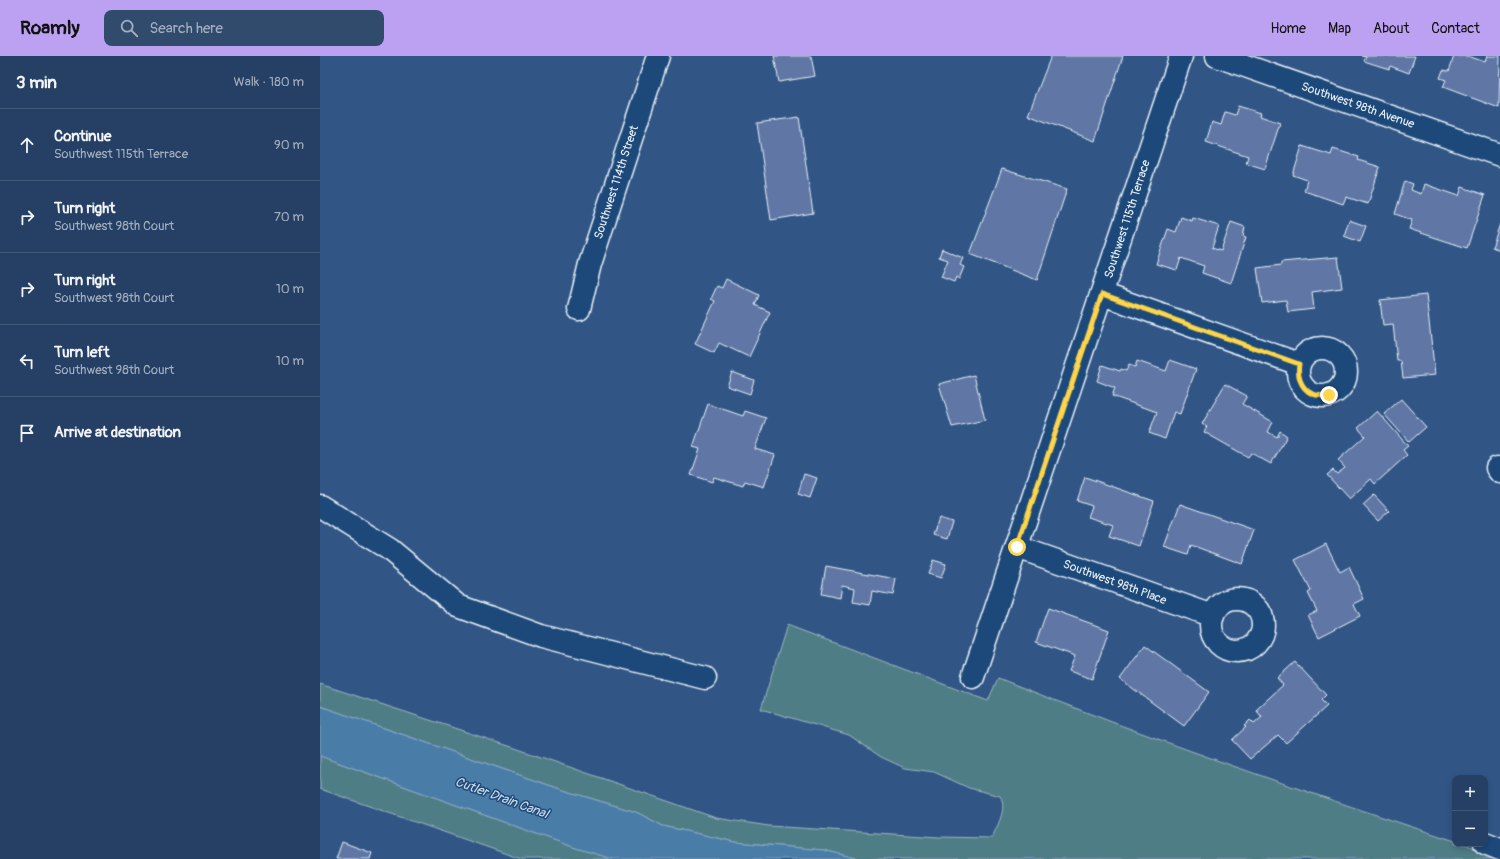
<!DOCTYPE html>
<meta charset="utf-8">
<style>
body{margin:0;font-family:Pangolin,sans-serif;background:#314b6d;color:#f1f3f6}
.controls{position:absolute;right:12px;bottom:12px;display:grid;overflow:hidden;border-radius:8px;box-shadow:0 2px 6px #0003}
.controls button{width:36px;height:36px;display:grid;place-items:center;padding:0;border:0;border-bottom:1px solid #425978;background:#254064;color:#f1f3f6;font:20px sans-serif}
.stop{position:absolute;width:12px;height:12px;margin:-9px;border:3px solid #ffd54a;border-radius:50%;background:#fff}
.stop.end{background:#ffd54a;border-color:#fff;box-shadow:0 1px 4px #0008}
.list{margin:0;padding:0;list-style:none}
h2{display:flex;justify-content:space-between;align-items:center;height:52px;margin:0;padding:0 16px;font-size:17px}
h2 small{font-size:13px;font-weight:400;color:#a3afbf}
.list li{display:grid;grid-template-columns:26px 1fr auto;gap:12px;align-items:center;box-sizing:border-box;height:72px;padding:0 16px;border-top:1px solid #425978}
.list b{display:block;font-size:15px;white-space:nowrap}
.list p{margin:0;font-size:13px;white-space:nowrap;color:#a3afbf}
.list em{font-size:13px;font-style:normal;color:#a3afbf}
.icon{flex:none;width:22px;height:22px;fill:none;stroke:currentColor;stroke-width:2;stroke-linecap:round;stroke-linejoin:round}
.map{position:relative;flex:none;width:1180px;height:803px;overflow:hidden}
header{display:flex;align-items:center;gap:24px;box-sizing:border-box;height:56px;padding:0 20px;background:#bca0f2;color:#111}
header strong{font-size:19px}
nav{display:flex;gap:22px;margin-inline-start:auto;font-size:14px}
.search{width:280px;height:36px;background:#314b6d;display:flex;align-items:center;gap:10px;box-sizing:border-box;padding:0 14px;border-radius:8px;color:#a3afbf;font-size:15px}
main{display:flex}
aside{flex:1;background:#254064}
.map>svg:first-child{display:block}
.green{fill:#507d86;stroke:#9cb7bf}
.water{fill:#4a7ca7;stroke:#89abc7}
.building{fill:#6177a6;stroke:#e8f1f8}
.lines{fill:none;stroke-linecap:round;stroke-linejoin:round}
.minor-casing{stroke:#e8f1f8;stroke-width:25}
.minor{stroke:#1f4a7a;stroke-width:22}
.route{stroke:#ffd54a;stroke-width:5}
.labels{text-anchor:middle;stroke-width:3;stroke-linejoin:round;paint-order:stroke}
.street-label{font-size:12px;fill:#e8f1f8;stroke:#1f4a7a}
.water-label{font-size:13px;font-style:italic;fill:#d0dfec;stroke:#1f4a7a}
</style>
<header>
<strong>Roamly</strong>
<div class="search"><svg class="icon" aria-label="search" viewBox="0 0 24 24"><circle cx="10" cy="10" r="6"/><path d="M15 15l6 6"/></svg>Search here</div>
<nav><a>Home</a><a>Map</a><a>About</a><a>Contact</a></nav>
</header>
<main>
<aside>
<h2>3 min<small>Walk · 180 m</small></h2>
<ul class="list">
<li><svg class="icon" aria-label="ahead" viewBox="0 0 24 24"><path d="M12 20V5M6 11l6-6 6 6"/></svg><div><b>Continue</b><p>Southwest 115th Terrace</p></div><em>90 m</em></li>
<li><svg class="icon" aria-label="right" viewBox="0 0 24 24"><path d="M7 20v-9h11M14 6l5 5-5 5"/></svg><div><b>Turn right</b><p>Southwest 98th Court</p></div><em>70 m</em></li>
<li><svg class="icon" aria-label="right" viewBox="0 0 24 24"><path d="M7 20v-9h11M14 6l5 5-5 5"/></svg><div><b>Turn right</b><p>Southwest 98th Court</p></div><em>10 m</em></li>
<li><svg class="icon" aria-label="left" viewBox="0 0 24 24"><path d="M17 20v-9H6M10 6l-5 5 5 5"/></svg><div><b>Turn left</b><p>Southwest 98th Court</p></div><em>10 m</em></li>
<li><svg class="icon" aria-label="arrive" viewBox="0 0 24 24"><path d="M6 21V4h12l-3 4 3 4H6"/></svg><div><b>Arrive at destination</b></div></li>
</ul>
</aside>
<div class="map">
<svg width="1180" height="803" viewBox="0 0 1180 803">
<rect width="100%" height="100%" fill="#315686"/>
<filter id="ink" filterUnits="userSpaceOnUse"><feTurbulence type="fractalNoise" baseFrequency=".025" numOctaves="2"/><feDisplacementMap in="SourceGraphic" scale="8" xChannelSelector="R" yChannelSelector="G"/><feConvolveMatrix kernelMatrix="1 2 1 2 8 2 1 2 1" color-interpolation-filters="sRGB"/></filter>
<g filter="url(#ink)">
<path class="green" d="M467 569 668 645 678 622C828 682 982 735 1135 785V788H1144L1180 801V803H540L503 794 415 786 343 770 316 756 243 734 0 650V628L195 692 396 762 449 770 619 781 672 782C677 770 688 752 680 740L649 732 614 716 585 712 561 701 529 679 441 653Z
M0 700 256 792 293 803H201L0 733Z"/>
<path class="water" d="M0 650 243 734 316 756 343 770 415 786 503 794 540 803H293L256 792 0 700Z"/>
<path class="building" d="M454 0H491L495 20 459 26Z
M731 0H803L775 85 708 59Z
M1042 0H1095L1089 17 1070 10 1069 13 1044 5 1046 1Z
M1134 0H1148L1165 6 1167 0H1180L1179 52 1123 31 1126 24 1120 22 1123 14 1129 15Z
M918 50 941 57 940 60 960 67 945 113 926 107 928 100 886 86 892 66 901 69 905 56 915 59Z
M479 61 493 157 451 164 437 67Z
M982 90 1011 99 1013 93 1039 101 1038 104 1060 111 1048 148 1026 141 1023 148 984 135 987 124 973 119Z
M682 113 747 133 717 224 650 198Z
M1085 125 1093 128 1091 134 1101 138 1104 128 1139 140 1142 131 1165 139 1147 192 1089 173 1092 164 1075 158Z
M861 161 872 165 873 162 899 170 892 192 901 195 911 166 925 171 923 180 926 181 911 227 882 217 884 210 861 202 857 214 836 208 848 173 856 176Z
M1029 164 1046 170 1040 186 1024 180Z
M1180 168V194L1172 191Z
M622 193 643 202 640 209 644 211 639 223 636 221 634 226 621 221 628 204 619 201Z
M1018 201 1022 232 992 236 994 253 968 256 966 244 942 247 937 212 961 209V206Z
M406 223 439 239 435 249 450 256 429 301 399 287 394 297 375 288 395 245 391 243 397 230 402 232Z
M1106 239 1115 319 1083 322 1081 305H1077L1073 268 1063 269 1060 244Z
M850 304 876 313 860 358 854 356 845 383 829 377 837 356 792 340 795 332 777 325 782 309 800 315 801 313 806 315 809 309 815 311 817 305 846 315Z
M412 316 434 324 430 338 407 330Z
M654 319 665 364 632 371 619 328Z
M905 328 927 340 922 348 953 366 948 376 957 381 960 375 967 380 951 408 931 397 928 401 884 376 887 371 882 368Z
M1081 343 1106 371 1089 386 1064 358Z
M388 348 423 360 425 355 446 362 435 393 455 399 444 431 425 425 423 430 394 421 392 426 371 419 380 393 373 391Z
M1057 355 1088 390 1083 394 1087 399 1055 428 1051 423 1029 443 1007 419 1013 414 1017 418 1025 412 1018 404 1045 380 1038 372Z
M484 418 497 422 490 442 478 438Z
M765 421 834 445 819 490 789 480 793 469 768 461 772 450 757 445Z
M1054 439 1069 455 1058 465 1043 449Z
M860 448 934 474 922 508 871 489 868 499 844 491Z
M619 462 632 466 627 483 613 479Z
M1006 488 1020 516 1029 511 1044 543 1034 548 1040 560 999 581 988 559 997 555 988 537 991 535 975 504Z
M613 504 626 508 621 522 608 518Z
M506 510 576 523 573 539 552 535 550 549 533 546 535 532 522 529 520 542 501 538Z
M728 552 789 574 772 623 749 615 755 600 716 586Z
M825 589 889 636 864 670 800 623Z
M975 606 1006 639 1001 644 1007 650 966 687 958 679 930 703 912 684 926 671 924 670 930 664 934 668 942 661 936 654 963 629 957 622Z
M22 786 52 797 50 803H16Z"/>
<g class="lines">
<g class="minor-casing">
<path id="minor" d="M897 0 1180 99
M782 238 979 308
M259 253 270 208 338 0
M978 316a24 24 0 1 1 48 0a24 24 0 1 1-48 0Z
M1177 412 1180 416
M0 450 69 493 138 550 221 580 385 622
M697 491 893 560
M891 569a26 26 0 1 1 52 0a26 26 0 1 1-52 0Z
M653 621 861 0
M1165 787 1180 793"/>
</g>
<use href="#minor" class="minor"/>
</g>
</g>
<g class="lines" filter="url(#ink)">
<path class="route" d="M697 491 782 238 979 308C976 328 988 343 1009 339"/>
</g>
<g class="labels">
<g class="street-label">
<text transform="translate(1038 49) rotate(19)" y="4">Southwest 98th Avenue</text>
<text transform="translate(296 126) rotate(-72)" y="4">Southwest 114th Street</text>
<text transform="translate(807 163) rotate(-72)" y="4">Southwest 115th Terrace</text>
<text transform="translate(795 526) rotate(20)" y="4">Southwest 98th Place</text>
</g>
<g class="water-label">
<text transform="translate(182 741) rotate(20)" y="5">Cutler Drain Canal</text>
</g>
</g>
</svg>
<div class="controls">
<button>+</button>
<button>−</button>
</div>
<div class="stop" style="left:697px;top:491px"></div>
<div class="stop end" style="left:1009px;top:339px"></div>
</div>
</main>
